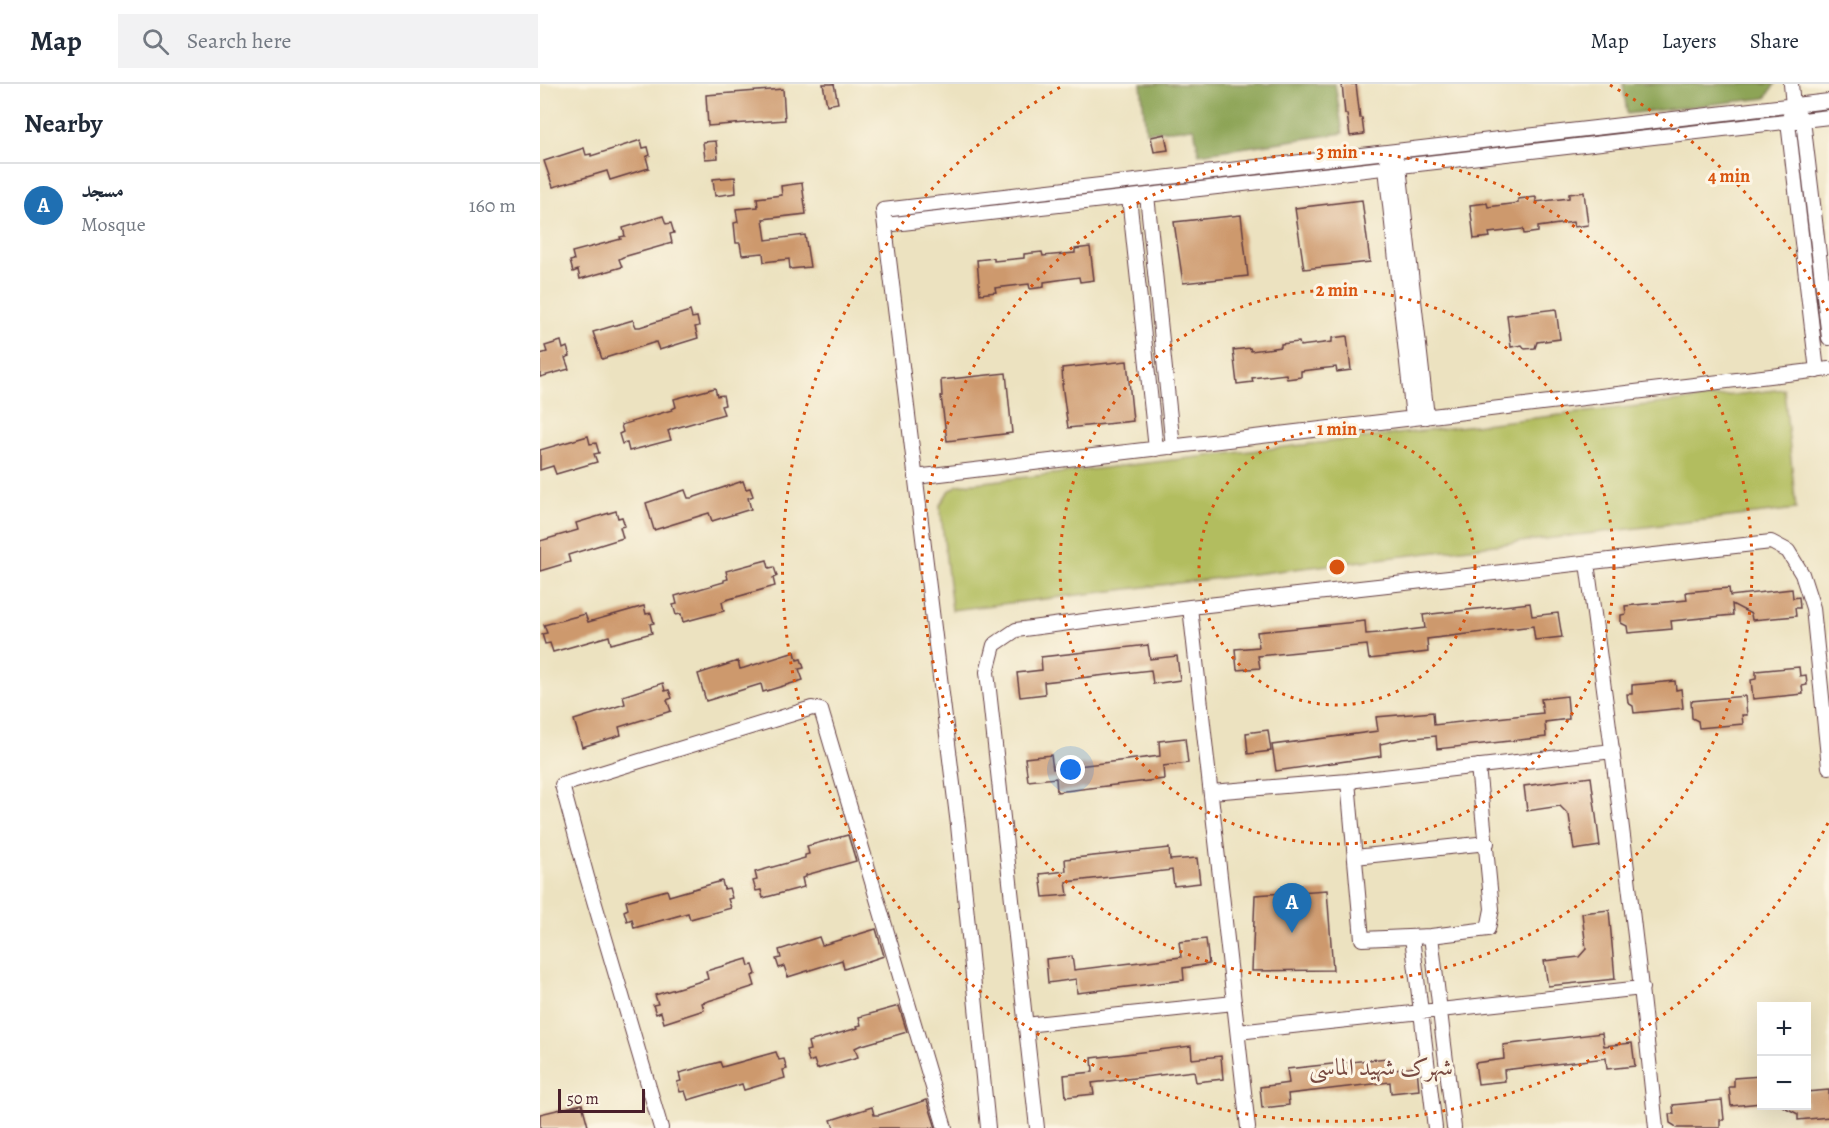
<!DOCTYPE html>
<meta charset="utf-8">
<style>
body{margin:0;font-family:Alegreya,Amiri,serif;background:#f2f2f3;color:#1f2937}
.controls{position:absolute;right:18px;bottom:18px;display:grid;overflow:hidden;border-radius:0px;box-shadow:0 6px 24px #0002}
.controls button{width:54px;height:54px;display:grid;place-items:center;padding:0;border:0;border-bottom:2px solid #e0e1e3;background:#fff;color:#1f2937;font:30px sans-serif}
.scale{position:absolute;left:18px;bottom:15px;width:87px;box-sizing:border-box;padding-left:6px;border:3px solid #4a1f2b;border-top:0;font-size:16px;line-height:21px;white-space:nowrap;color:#4a1f2b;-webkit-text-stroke:4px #fcf5e5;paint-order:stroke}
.you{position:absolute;left:531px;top:686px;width:21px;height:21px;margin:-15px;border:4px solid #fff;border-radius:50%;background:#1a73e8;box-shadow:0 0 0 9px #1a73e833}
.badge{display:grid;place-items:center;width:39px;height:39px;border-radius:50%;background:#1f6fb2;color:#fff;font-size:20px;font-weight:700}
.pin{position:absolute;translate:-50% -50px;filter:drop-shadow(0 2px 3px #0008)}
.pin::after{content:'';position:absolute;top:32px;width:21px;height:18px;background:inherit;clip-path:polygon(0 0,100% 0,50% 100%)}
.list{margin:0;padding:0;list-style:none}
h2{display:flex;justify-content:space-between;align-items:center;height:78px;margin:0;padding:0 24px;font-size:26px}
h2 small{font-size:20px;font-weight:400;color:#747a83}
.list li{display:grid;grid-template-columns:39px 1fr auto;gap:18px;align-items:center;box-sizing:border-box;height:84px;padding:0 24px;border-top:2px solid #e0e1e3}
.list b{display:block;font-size:22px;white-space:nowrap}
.list p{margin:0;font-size:20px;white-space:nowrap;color:#747a83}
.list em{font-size:20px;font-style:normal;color:#747a83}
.icon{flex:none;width:33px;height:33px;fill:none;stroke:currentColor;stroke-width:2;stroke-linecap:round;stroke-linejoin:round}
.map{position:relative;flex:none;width:1289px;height:1044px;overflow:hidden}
header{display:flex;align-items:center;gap:36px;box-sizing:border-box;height:84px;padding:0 30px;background:#fff;border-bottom:2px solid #e0e1e3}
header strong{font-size:28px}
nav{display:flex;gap:33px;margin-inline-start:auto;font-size:21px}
.search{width:420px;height:54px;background:#f2f2f3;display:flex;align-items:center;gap:15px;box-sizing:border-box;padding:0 21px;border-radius:0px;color:#747a83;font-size:22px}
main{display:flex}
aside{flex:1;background:#fff}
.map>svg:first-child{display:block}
.green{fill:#b2bd5f;stroke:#7e6e45;stroke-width:1.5}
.forest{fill:#8da456;stroke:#6c6240;stroke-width:1.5}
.building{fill:#cd996d}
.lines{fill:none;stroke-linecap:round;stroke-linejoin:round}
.minor-casing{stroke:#623c41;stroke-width:16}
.minor{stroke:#fff;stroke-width:14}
.ring{fill:none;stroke:#d8530f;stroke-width:3;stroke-dasharray:3 6}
.labels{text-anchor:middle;stroke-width:6;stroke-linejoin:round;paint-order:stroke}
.neighbourhood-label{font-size:24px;fill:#784a42;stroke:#fcf5e5}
.centre{fill:#d8530f;stroke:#fcf5e5;stroke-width:3}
.ring-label{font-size:18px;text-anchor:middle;font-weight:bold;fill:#d8530f;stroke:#fcf5e5;stroke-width:6;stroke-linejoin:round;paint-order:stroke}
</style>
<header>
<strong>Map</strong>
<div class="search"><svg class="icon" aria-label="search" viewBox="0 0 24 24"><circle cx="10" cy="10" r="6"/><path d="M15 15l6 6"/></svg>Search here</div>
<nav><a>Map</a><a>Layers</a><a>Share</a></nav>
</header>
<main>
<aside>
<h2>Nearby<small></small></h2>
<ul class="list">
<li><span class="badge">A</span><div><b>مسجد</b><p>Mosque</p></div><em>160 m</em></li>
</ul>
</aside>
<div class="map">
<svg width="1289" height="1044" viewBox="0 0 1289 1044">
<rect width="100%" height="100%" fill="#fcf5e5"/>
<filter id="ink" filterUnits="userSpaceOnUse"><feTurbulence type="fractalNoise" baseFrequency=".0167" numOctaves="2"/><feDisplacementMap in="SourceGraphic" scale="12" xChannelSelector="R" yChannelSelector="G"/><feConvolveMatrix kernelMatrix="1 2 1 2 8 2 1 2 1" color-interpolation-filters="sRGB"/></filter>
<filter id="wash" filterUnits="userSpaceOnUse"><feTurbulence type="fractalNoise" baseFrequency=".008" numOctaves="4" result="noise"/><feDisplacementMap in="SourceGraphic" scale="24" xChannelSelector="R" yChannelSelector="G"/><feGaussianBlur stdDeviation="1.35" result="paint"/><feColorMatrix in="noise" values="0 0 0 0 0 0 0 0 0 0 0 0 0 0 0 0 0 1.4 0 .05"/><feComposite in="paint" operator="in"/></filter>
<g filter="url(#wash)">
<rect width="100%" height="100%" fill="#ece2c0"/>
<path class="green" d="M1244 305 1256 425 412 526 400 421 408 408 418 401Z"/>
<path class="forest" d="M601 0H795L803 49 659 70 654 44 606 48Z
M1083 0H1235L1226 14 1087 30Z"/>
<g id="blocks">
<path class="building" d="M283 0H294L298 19 287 21Z
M802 0H816L820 34H822L824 50 810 52 807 30H805Z
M243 5 245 36 168 42 166 11Z
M625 50 628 66 614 68 611 53Z
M101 56 103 64 108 63 110 71 106 73 109 84 70 96 67 87 13 103 4 77 44 64 46 71 51 70V72Z
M176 57 178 74 165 75 163 58Z
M195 93 196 109 175 112 173 95Z
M262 99 266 130 223 135 226 156 265 151 270 183 250 185 249 175 224 178 223 169 202 171 200 159H196L194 139 198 138 196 125 218 123 217 114 242 111 241 102Z
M1044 108 1048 141 1034 143 1033 138 998 143V148L984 150 983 145 949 149 950 153 934 155 930 121 947 119 948 123 978 119V115L996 113V118L1029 114V110Z
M822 116 830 178 764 185 755 124Z
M701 131 708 192 643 199 634 138Z
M123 132 126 140 131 139 134 149 130 150 132 159 83 173 79 175 82 183 40 195 38 186 33 188 30 177 34 176 32 168 81 155 80 153 85 152 83 144Z
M550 163 554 196 540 198 539 193 504 198V203L490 205 489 200 455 204 456 208 440 210 437 176 454 174V177L484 174V170L502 168 503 172 535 169V165Z
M1016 225 1020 255 997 258 995 264 985 265 982 261 971 263 967 231Z
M150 227 152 234 157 233 159 242 155 243 158 254 119 266 116 258 62 275 53 248 93 236 96 243H100Z
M807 252 811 286 797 288 796 283 761 287V293L747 295 746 290 712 294 713 298 697 300 693 266 710 264 711 267 741 263V260L759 258 760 262 792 258V254Z
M21 257 23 265 27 263 30 272 25 274 29 285 0 293V270L7 268 5 262Z
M587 277 593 337 528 344 522 300H523L522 284Z
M466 289 472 349 407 357 401 312H402L401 296Z
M175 304 177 312 183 311 185 321 181 322 184 330 132 345 128 347 131 356 89 367 87 359 82 360 79 350 83 348 81 341 132 326V325L136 323 134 315Z
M48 352 50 360 56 359 59 369 54 370 57 378 16 390 13 382 0 386V366Z
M203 397 206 405 210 404 213 412 208 414 211 425 172 437 169 429 114 446 106 419 145 406 148 414H152Z
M76 427 78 434 82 433 85 442 80 443 83 454 28 471 30 478 0 487V457L38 446 36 439Z
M227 476 229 484 234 483 237 492 233 494 235 502 186 516 182 518 184 527 143 538 141 530 136 531 133 521 137 520 135 512 184 498V496L188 495 186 487Z
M1189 504 1190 512 1252 505 1253 514 1259 513 1260 524H1255L1256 532 1212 536 1211 530 1192 520 1193 531 1131 537 1132 545 1088 549 1087 542 1081 539V531L1086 530 1085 522 1147 516 1146 508Z
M990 519 992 532 1018 529 1022 553 995 556 993 542 887 555 888 568 855 572 829 575 827 561 718 572 720 584 697 586 695 565 719 563 717 548 825 537 826 550 853 548 885 544 883 531Z
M104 522 106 530 111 529 114 539 110 540 112 549 71 560 69 552 13 568 10 559 5 560 2 550 7 549 4 541 45 530 48 538Z
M608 561 610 575 637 572 640 596 613 600 611 586 504 598 505 610 480 613 477 589 502 586 501 573Z
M255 568 257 576 261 575 264 584 259 585 263 596 223 608 221 600 166 617 158 590 198 577 200 585 204 584Z
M1259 583 1260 592 1266 591 1267 601 1262 602 1263 610 1213 615 1211 596 1216 595V587Z
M1135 597 1136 606 1141 605 1143 624 1094 629 1093 622 1088 619 1087 610H1092V601Z
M123 599 125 607 129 606 132 614 127 616 131 627 79 643 81 651 42 663 34 636 85 620 83 612Z
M1027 612 1029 635 1005 638 1006 653 897 665 896 652 863 655 840 660 841 672 736 687 732 661 838 647 836 633 893 628 894 641 1003 629 1001 615Z
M1205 612 1207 631H1202L1203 640 1159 644 1158 637 1152 634 1151 617Z
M728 646 731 667 708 670 706 649Z
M645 654 648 679 623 682 624 695 517 708 516 694 488 697 485 674 511 671 513 685 620 672 619 657Z
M1051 693 1060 762 1034 766 1029 731 1020 722 987 727 984 702Z
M308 751 316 777 266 791V793L262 794 264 803 223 814 221 806 216 807 213 797 217 796 215 788 265 774V771L269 770 267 762Z
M629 764 630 776 657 774 660 799 634 802 632 786 526 798 528 811 503 813 500 790 526 787 525 775Z
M182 797 184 805 189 804 192 814 188 815 191 824 150 835 148 829 94 844 92 835 87 837 84 827 88 825 86 817 127 806 129 812Z
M787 806 793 886 712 887 715 811Z
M1069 826 1075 895 1008 902 1004 877 1039 873 1046 865 1042 829Z
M336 845 344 872 304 885 302 876 248 893 244 882 239 884 236 875 241 874 239 866 279 853 282 861 286 860Z
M666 855 669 880 643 884 644 896 537 909 536 895 508 899 506 875 532 872 534 886 641 873 639 858Z
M207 875 209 882 213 881 216 890 212 892 215 902 162 919 164 926 124 939 121 928 116 930 113 921 118 920 115 911 168 895 166 887Z
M359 922 367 948 319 962 315 964 318 973 277 985 274 976 269 978 266 967 270 966 268 958 318 944 317 942 321 941 319 933Z
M1062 949 1064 962 1092 959 1095 982 1067 985 1066 974 964 986 965 997 938 1000 935 979 964 975 963 961Z
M651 962 652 975 681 972 683 995 656 998 654 987 552 999 554 1010 526 1013 524 991 553 988 552 974Z
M236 968 239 976 244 975 247 985 243 986 245 994 204 1006 202 1000 148 1016 145 1007 140 1008 137 998 141 997 139 989 180 978 182 983Z
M847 974 848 987 877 983 879 1006 851 1009 850 998 748 1010 749 1021 722 1024 720 1003 749 999 747 985Z
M1221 992V1019L1191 1022 1189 1003H1194V994Z
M1289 1006V1033L1258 1036V1030L1242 1022H1266V1008Z
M387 1016 396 1044H294L291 1036 332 1023 334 1031H339Z
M1182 1016 1184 1036H1180V1044H1136L1135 1042 1130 1039 1129 1030H1134L1133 1021Z
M42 1020 48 1042 42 1044H0V1030Z"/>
</g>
</g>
<g filter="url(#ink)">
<use href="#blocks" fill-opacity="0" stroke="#623c41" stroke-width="1.5"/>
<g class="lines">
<g class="minor-casing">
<path id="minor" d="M1251 0 1253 22 1248 38 1277 287
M1259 31 1263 36 1289 254
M848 75 846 84 873 334
M856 76 859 82 887 333
M607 111 633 363
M589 113 616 365
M345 141 1289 33
M375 393 1289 285
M1047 479C1073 667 1097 855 1116 1044
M650 523 708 1044
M808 697 822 855 891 852 948 845 952 825 938 682
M671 708 808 697 1073 667
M815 773 947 759
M891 852 914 1044
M872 853 895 1044
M485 941 694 919
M698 948 1102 904
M121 1044 47 793 22 701 272 624 281 626 405 1044
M448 1044 418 741 343 126 1289 17
M497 1044 447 588 454 561 476 546 650 523 1231 458 1248 467 1262 490 1273 524 1289 683"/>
</g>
<use href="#minor" class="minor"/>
</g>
</g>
<g class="ring">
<circle cx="797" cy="483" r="138"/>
<circle cx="797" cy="483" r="277"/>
<circle cx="797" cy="483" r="415"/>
<path d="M1288 739A554 554 0 1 1 524 1M1070 1A554 554 0 0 1 1288 227"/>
</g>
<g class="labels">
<g class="neighbourhood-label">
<text x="841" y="991">شهرک شهید الماسی</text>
</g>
</g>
<circle cx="797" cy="483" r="9" class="centre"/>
<g class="ring-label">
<text x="797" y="74">3 min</text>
<text x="1189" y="98">4 min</text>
<text x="797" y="212">2 min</text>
<text x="797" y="351">1 min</text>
</g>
</svg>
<div class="controls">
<button>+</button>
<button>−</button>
</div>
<div class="scale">50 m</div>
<div class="you"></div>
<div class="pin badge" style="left:752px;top:849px">A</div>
</div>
</main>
